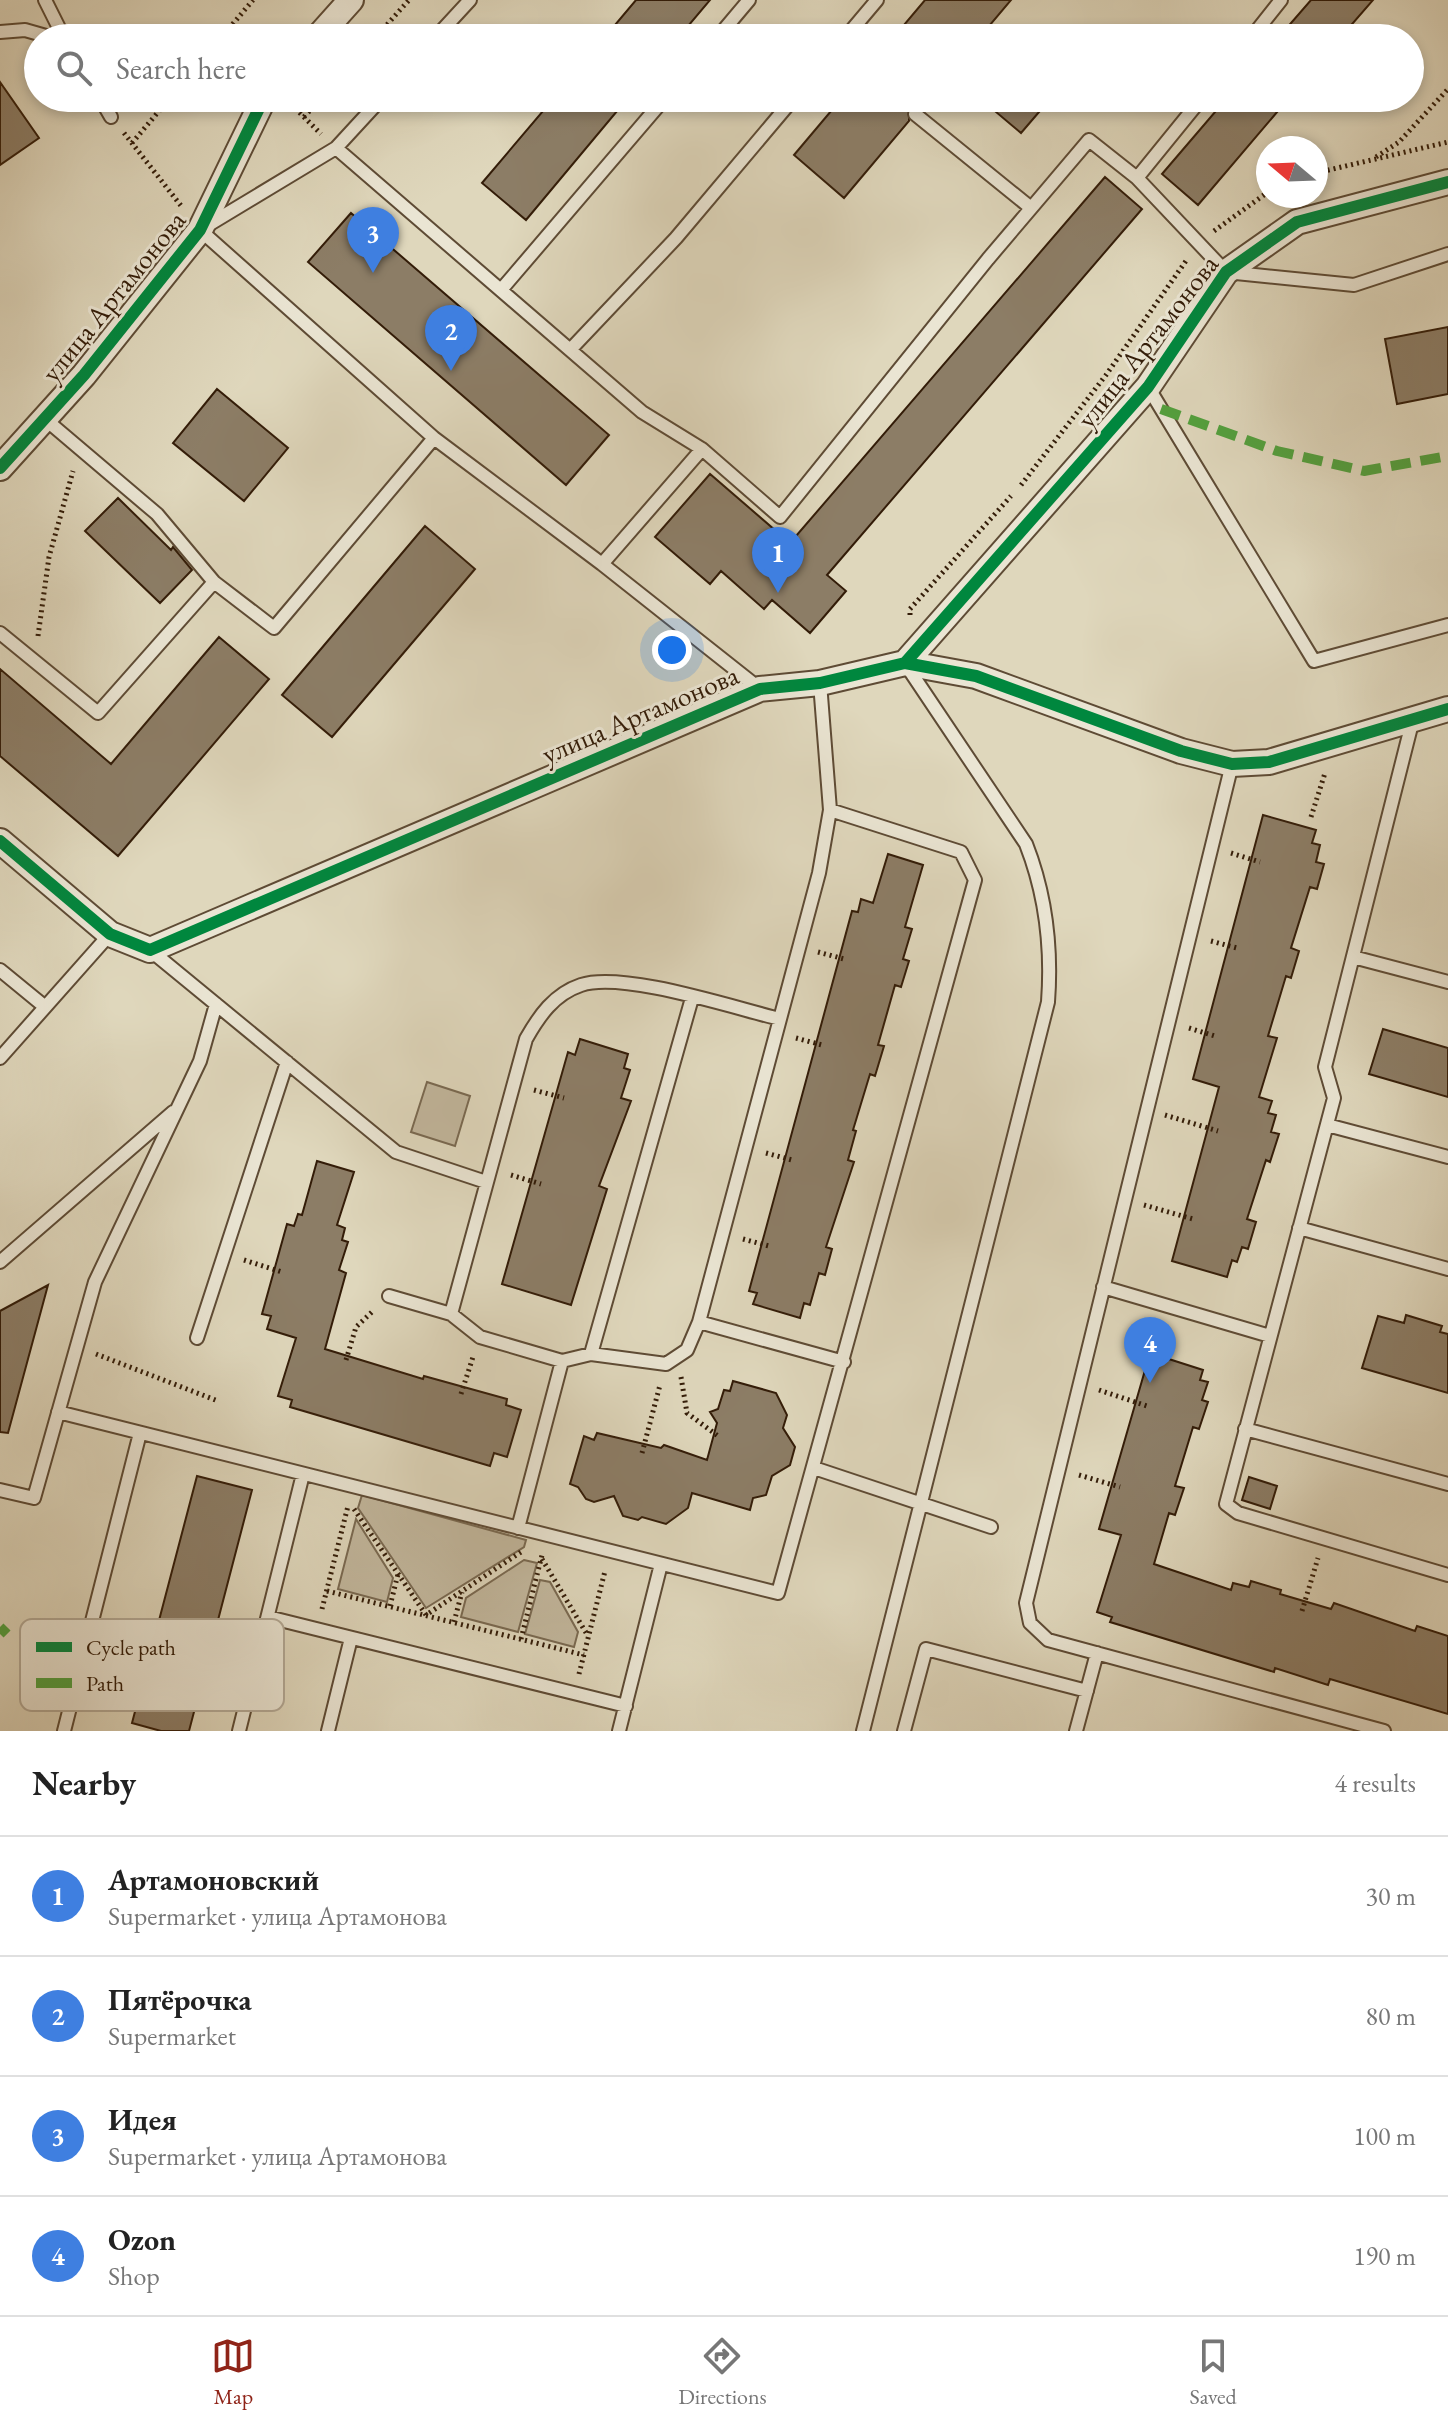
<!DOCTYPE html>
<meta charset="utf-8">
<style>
body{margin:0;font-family:"EB Garamond",serif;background:#f2f2f2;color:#222}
.compass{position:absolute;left:1256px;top:136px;width:72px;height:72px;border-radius:50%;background:#fff;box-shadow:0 4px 12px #0003;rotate:289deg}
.you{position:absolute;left:672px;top:650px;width:28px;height:28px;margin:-20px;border:6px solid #fff;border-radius:50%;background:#1a73e8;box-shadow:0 0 0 12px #1a73e833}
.badge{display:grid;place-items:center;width:52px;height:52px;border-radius:50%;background:#8f2418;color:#fff;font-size:26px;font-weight:700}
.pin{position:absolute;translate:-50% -66px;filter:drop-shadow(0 2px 4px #0008)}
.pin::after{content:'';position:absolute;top:42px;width:28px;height:24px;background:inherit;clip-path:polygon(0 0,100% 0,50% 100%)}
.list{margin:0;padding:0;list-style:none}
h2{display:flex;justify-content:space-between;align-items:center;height:104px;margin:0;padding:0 32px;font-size:34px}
h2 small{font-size:26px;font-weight:400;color:#767676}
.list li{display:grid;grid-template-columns:52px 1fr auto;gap:24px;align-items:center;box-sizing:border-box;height:120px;padding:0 32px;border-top:2px solid #e0e0e0}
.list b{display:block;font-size:30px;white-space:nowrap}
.list p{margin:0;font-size:26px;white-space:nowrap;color:#767676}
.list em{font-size:26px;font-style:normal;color:#767676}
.icon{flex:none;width:44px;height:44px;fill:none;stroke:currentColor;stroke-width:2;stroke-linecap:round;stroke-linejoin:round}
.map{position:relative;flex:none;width:1448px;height:1731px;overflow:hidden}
.search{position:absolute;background:#fff;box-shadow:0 4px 12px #0003;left:24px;right:24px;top:24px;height:88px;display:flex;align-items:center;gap:20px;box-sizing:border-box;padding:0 28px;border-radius:44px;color:#767676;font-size:30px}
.sheet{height:584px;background:#fff}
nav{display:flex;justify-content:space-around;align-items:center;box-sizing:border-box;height:112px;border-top:2px solid #e0e0e0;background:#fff;font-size:22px;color:#767676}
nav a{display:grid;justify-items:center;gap:4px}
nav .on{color:#8f2418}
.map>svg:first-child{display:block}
.green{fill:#c2b79d;stroke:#7a6a52;stroke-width:2}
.building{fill:#8c7d66;stroke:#331c08;stroke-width:2}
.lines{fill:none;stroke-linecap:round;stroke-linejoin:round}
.lane-casing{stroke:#5e4b35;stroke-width:16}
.street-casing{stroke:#5e4b35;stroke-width:28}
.path{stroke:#331c08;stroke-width:5;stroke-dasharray:2 4;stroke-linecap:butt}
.lane{stroke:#eae5d3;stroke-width:12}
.street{stroke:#eae5d3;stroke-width:24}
.quiet{stroke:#52a13e;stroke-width:10;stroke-dasharray:20 10;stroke-linecap:butt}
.cycleway-casing{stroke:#eae5d3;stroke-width:17}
.cycleway{stroke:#00873e;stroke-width:12}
.labels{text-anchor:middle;stroke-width:6;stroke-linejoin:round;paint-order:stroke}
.street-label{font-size:28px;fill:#331c08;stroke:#eae5d3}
.key{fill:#eae5d3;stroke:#b3a996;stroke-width:2}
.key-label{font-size:22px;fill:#331c08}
</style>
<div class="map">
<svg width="1448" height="1731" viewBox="0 0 1448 1731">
<rect width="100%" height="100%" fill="#dfd7bc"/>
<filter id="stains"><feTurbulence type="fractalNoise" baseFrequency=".0025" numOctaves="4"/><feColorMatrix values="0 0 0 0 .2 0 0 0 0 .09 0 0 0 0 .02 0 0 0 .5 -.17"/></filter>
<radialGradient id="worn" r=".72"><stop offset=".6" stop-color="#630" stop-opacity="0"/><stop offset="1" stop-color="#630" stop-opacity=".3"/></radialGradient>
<path class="green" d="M427 1082 470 1096 455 1146 411 1132Z
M362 1495 526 1540 524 1547 426 1608 358 1508Z
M356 1519 393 1578 387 1602 338 1589Z
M524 1560 537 1563 518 1632 461 1617 466 1598Z
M540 1580 550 1582 578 1632 574 1647 525 1634Z"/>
<path class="building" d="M636 0H710L678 38H604Z
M925 0H1011L979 38H893Z
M1311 0H1373L1340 38H1278Z
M0 82 39 138 0 165Z
M554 98H628L526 220 482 183Z
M842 98H928L920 107 909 108V121L844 198 794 155Z
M1008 98H1023L1039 112 1021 133 996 112Z
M1227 98H1289L1198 205 1162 174Z
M1105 177 1142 209 827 575 846 591 810 633 772 600 764 609 721 571 710 584 655 537 710 474 790 543Z
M351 213 609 435 566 485 308 262Z
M1448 327V394L1397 404 1385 339Z
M217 389 288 448 244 501 173 443Z
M118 498 171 550 173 547 192 570 160 603 85 531Z
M425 526 475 569 332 737 282 695Z
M219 637 269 679 118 856 0 756V669L111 764Z
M1263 815 1316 830 1312 843 1320 845 1316 862 1324 864 1317 889 1310 887 1291 948 1299 951 1291 978 1286 976 1268 1036 1277 1038 1259 1097 1272 1101 1268 1113 1276 1115 1271 1132 1279 1134 1270 1162 1266 1160 1247 1219 1256 1222 1248 1249 1242 1247 1237 1262 1232 1260 1227 1277 1172 1261 1219 1087 1193 1079Z
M888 854 923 865 905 927 912 929 903 959 909 961 901 987 895 985 878 1045 884 1046 875 1076 870 1074 853 1130 856 1131 848 1160 854 1162 826 1247 832 1249 825 1275 819 1273 810 1305 804 1303 800 1318 753 1304 757 1293 749 1291 852 911 858 912 861 899 873 903Z
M1383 1029 1448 1048V1097L1369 1074Z
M580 1039 628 1054 624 1068 630 1070 621 1098 631 1101 599 1186 607 1189 571 1305 502 1284 568 1052 575 1055Z
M317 1161 354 1172 337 1225 345 1228 342 1240 348 1242 339 1270 346 1273 325 1349 423 1379 424 1376 507 1399 506 1405 521 1410 507 1457 494 1453 490 1466 290 1407 292 1400 278 1396 296 1338 267 1329 271 1316 262 1314 287 1224 294 1226 298 1214 302 1215Z
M48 1285 8 1433 0 1432V1311Z
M1406 1315 1442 1326 1440 1332 1448 1334V1393L1362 1368 1378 1316 1404 1323Z
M1150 1353 1203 1370 1200 1380 1208 1382 1202 1400 1208 1402 1199 1429 1193 1427 1175 1486 1184 1488 1175 1515 1169 1513 1154 1564 1231 1590 1233 1583 1249 1587 1251 1581 1281 1590 1280 1594 1331 1609 1334 1603 1415 1631 1417 1626 1448 1636V1714L1330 1679 1328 1685 1275 1668 1274 1672 1110 1622 1112 1617 1097 1612 1121 1535 1099 1529Z
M733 1381 776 1393 787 1415 783 1428 795 1447 790 1465 772 1476 766 1495 753 1498 750 1510 692 1493 688 1508 666 1524 642 1517 638 1520 623 1516 614 1496 594 1502 586 1499 578 1487 570 1484 584 1436 594 1440 597 1433 661 1448 664 1445 707 1460 717 1423 710 1412 718 1409 724 1390 730 1391Z
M197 1476 252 1490 189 1731H161L132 1723Z
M1249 1477 1277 1486 1270 1509 1242 1500Z"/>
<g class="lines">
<g class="lane-casing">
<path id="lane" d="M45 0 64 38
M0 32 25 30 53 38
M435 38 470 0
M717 38 749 0
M845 38 877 0
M1251 38 1281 0
M100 98 111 117
M382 98 336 148 200 230 434 438 602 564
M1202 98 1137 178 1226 272 1354 285 1448 254
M915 114 1031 208
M336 148 642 412 702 449 780 517 988 259 1089 140 1137 178
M501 290 665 98
M570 350 676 238 794 98
M1148 387 1314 661 1448 625
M45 419 157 514 214 582
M702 449 602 564 760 689
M0 633 98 713 214 582 274 628 434 438
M1413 719 1325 1067 1334 1098 1226 1504 1238 1513 1448 1575
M1232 764 1026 1603 1030 1623 1048 1640 1384 1731
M150 950 396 1152 486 1182
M1353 957 1448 982
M0 970 44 1006
M0 1058 110 934
M1327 1125 1448 1157
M1299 1228 1448 1269
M0 1262 173 1112
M1103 1287 1270 1336
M389 1296 451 1314 480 1337 562 1361 591 1354 666 1364 687 1350 699 1322 819 873 830 810 820 683
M451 1314 526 1039C539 1016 554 994 581 985 623 971 734 1008 780 1019
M699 1322 844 1362
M197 1338 287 1062
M591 1354 692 998
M58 1412 778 1593 975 880 961 852 830 810
M1245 1429 1448 1484
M814 1468 991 1527
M0 1490 34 1498 95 1282 200 1061 216 1004
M518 1528 562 1361
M268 1617 626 1706
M64 1731 140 1433
M239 1731 303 1474
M328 1731 351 1638
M619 1731 661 1564
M863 1731 1048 1002C1052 948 1046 895 1026 844L906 665
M904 1731 926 1649 1087 1691
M1076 1731 1097 1653"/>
</g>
<g class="street-casing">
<path id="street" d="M317 38 351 0
M0 468 84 375 200 230 264 98
M905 663 976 676 1181 751 1232 764 1269 762 1448 709
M0 841 110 934 150 950 760 689 820 683 905 663 1148 387 1226 272 1297 222 1448 182"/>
</g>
<path class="path" d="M221 38 253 0
M375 38 409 0
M291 104 321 134
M304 117 321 98
M124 133 182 207
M132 143 170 98
M1376 157 1399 142 1448 89
M1316 173 1448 142
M1214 231 1268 192
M1021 485 1106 375 1188 258
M910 615V609L1011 496
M38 636 49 557 73 471
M1311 817 1325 773
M1231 853 1260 862
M1211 941 1237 948
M818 952 844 959
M1189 1028 1215 1036
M796 1038 822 1045
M534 1090 564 1098
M1165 1115 1218 1131
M766 1153 792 1160
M511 1175 541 1184
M1144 1205 1193 1219
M743 1239 769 1246
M244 1260 282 1272
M96 1354 218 1401
M346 1360 356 1327 374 1310
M681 1377 687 1413 718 1436
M1099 1390 1147 1406
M461 1394 473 1357
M642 1453 660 1385
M1079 1475 1120 1487
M354 1509 426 1615 524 1550
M542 1559 588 1636
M327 1591 584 1655
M390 1606 398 1574
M322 1609 348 1506
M1302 1611 1318 1558
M454 1622 462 1592
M521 1639 542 1555
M579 1674 605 1571"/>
<use href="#lane" class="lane"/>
<use href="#street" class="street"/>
<path class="quiet" d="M1161 409 1277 451 1364 471 1448 456
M0 1634 7 1627"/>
<g class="cycleway-casing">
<path id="cycleway" d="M0 468 84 375 200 230 264 98
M905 663 976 676 1181 751 1232 764 1269 762 1448 709
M0 841 110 934 150 950 760 689 820 683 905 663 1148 387 1226 272 1297 222 1448 182"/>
</g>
<use href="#cycleway" class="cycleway"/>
</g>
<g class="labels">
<g class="street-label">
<text transform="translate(113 296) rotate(-51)" y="10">улица Артамонова</text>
<text transform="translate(1147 341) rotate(-52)" y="10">улица Артамонова</text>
<text transform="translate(640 714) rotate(-23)" y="10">улица Артамонова</text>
</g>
</g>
<rect x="20" y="1619" width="264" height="92" rx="12" class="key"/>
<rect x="36" y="1642" width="36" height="10" fill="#00873e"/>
<rect x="36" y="1678" width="36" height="10" fill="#52a13e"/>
<g class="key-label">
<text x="86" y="1655">Cycle path</text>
<text x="86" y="1691">Path</text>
</g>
<rect width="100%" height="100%" filter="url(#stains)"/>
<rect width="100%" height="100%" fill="url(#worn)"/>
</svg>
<svg class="compass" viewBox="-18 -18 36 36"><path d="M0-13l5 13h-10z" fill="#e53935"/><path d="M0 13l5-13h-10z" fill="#767676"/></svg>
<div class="you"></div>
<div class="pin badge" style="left:778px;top:593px;background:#3f7fe0">1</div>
<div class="pin badge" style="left:451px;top:371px;background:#3f7fe0">2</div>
<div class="pin badge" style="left:373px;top:273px;background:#3f7fe0">3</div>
<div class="pin badge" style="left:1150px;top:1383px;background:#3f7fe0">4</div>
<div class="search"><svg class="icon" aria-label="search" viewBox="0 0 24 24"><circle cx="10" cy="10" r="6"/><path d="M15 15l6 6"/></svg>Search here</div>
</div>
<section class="sheet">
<h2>Nearby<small>4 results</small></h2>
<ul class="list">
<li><span class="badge" style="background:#3f7fe0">1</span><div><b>Артамоновский</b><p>Supermarket · улица Артамонова</p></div><em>30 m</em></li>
<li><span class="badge" style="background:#3f7fe0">2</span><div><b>Пятёрочка</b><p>Supermarket</p></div><em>80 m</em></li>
<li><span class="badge" style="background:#3f7fe0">3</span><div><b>Идея</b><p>Supermarket · улица Артамонова</p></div><em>100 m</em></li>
<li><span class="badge" style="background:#3f7fe0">4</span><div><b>Ozon</b><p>Shop</p></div><em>190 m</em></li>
</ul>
</section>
<nav>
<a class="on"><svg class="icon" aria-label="map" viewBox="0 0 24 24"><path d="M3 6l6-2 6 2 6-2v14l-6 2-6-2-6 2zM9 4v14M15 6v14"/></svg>Map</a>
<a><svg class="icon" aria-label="directions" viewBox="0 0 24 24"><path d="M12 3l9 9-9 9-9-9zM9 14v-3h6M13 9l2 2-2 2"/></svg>Directions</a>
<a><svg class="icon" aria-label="saved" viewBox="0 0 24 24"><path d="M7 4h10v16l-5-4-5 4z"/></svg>Saved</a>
</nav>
